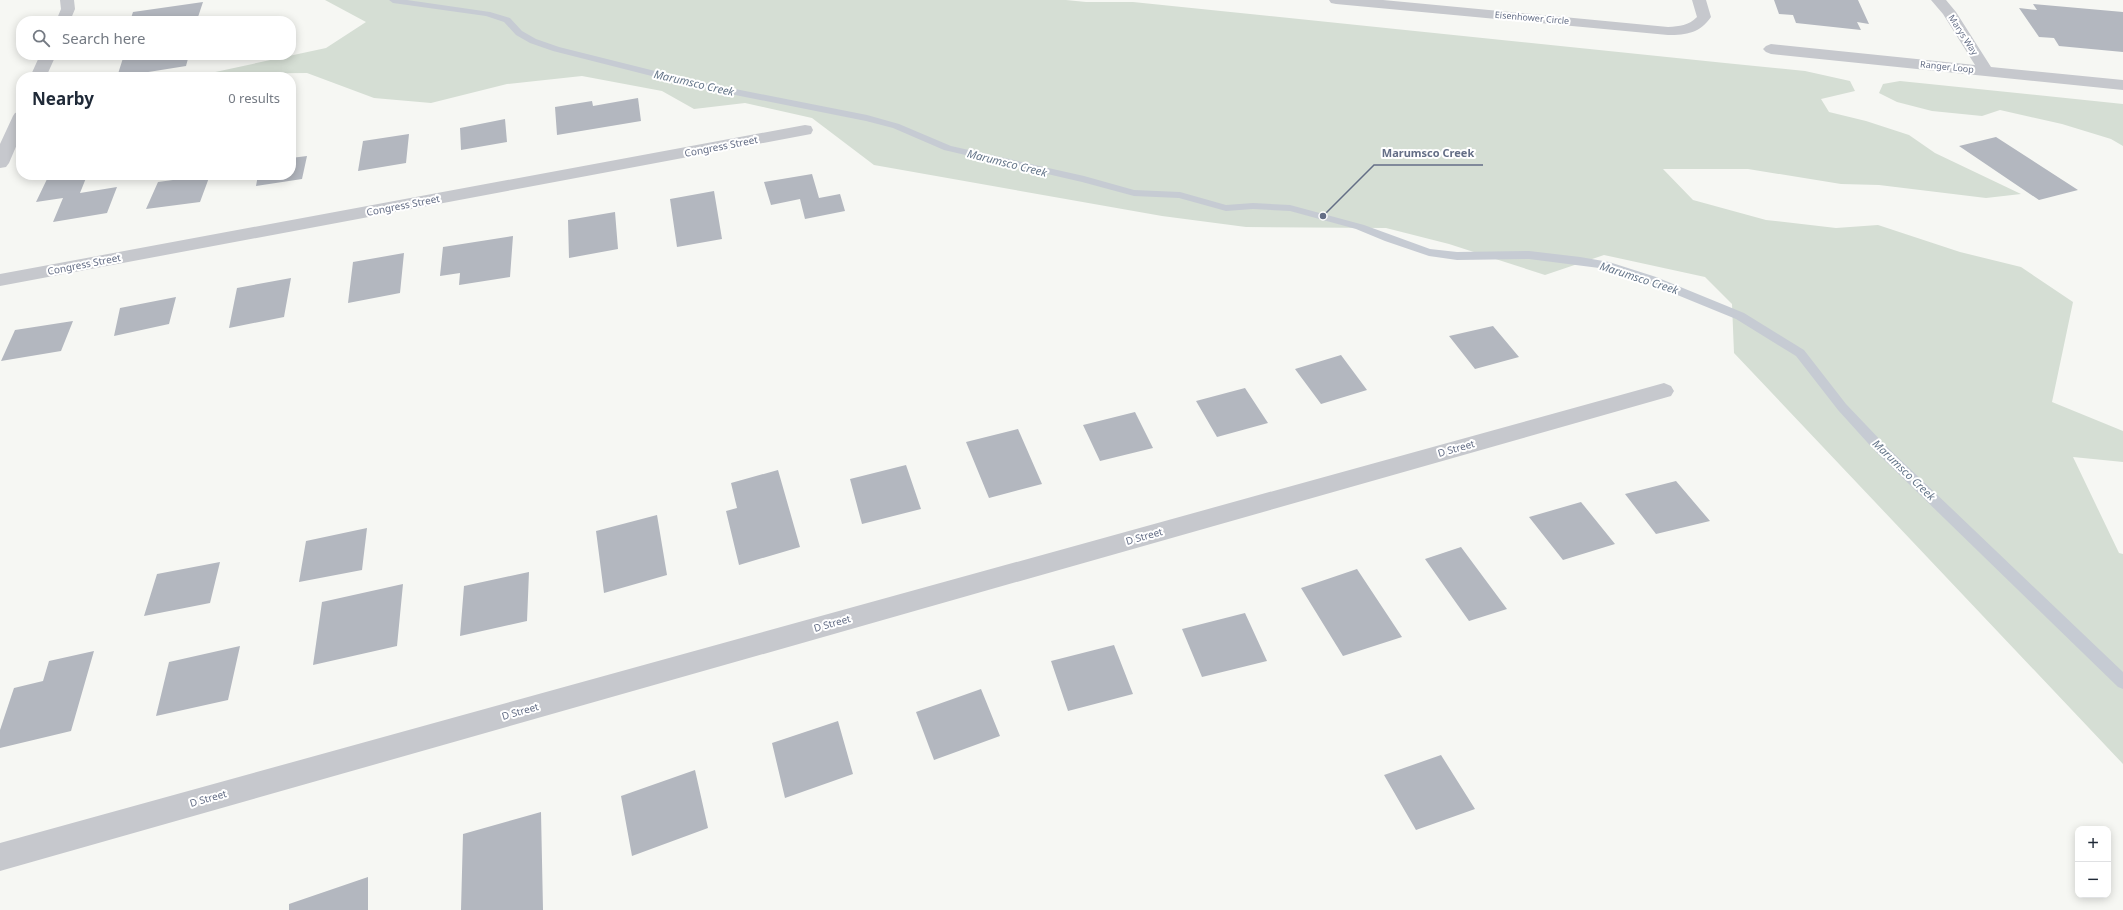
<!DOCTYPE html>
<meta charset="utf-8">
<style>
body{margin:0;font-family:"Noto Sans",sans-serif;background:#f2f2f3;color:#1f2937}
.controls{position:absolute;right:12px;bottom:12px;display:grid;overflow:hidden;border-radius:8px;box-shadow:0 2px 10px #0003}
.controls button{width:36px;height:36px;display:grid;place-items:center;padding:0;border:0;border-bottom:1px solid #e0e1e3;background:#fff;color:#1f2937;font:20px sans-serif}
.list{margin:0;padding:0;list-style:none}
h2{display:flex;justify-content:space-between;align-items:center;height:52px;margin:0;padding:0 16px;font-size:17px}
h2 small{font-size:13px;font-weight:400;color:#747a83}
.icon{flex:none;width:22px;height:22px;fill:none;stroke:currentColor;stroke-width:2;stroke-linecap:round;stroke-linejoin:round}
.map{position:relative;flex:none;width:2123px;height:910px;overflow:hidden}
.search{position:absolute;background:#fff;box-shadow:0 2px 10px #0003;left:16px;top:16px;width:280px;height:44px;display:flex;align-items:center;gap:10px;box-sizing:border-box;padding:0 14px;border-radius:16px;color:#747a83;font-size:15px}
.panel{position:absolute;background:#fff;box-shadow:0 2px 10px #0003;left:16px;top:72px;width:280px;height:108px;border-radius:16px}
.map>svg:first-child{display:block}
.green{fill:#d5ded4}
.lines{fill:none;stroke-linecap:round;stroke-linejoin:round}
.stream{fill:#c6cbd3;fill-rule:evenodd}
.building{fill:#b3b7bf}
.street{fill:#c6c8cd;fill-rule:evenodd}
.labels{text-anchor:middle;stroke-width:4;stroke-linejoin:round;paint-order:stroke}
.far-street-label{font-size:9px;fill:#646e86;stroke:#fff}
.street-label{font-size:10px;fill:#646e86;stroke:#fff}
.water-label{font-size:11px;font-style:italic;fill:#647589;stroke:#fff}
.leader{fill:none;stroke:#646e86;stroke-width:1.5}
.callout-dot{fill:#646e86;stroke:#fff;stroke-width:1.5}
.callout-label{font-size:11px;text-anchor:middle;font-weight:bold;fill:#646e86;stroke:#fff;stroke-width:4;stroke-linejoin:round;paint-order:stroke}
</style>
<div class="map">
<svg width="2123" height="910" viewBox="0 0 2123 910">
<rect width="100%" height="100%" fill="#f6f7f3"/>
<path class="green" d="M325 0H1066L1086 2H1133L1725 63 1805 71 1850 81 1855 91 1821 99 1829 112 1866 121 1909 135 1935 153 2021 194 1986 198 1879 185 1841 184 1748 169H1663L1693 200 1766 220 1836 228 1878 225 1960 252 2021 267 2073 302 2052 402 2123 431V462L2073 457 2119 553 2123 554V764L1734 353 1732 304 1705 277 1604 255 1545 275 1449 244 1386 228 1246 227 1162 216 874 165 812 118 745 103 694 109 662 91 582 76 507 84 431 103 374 98 307 73 206 74 326 48 366 22Z
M1900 81 2123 104V146L2111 139 2062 124 2000 110 1982 116 1932 111 1897 102 1879 93 1883 84Z"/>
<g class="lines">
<path class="stream" d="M389 0H407L490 12 510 18 522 31 536 39 559 47 695 81 867 115 899 124 951 146 1084 176 1134 190 1180 192 1226 205 1253 203 1290 205 1364 225 1430 249 1457 252 1529 251 1580 257 1609 262 1656 277 1744 313 1804 350 1846 404 1886 446 2123 672V689L2118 687 1876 452 1838 410 1796 356 1736 319 1648 283 1607 269 1529 259 1457 260 1429 256 1385 241 1356 229 1290 211 1253 209 1226 211 1179 198 1134 196 1082 182 944 150 893 128 866 121 695 87 553 51 530 43 516 35 504 22 486 16 393 3Z"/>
</g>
<path class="building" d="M1774 0H1858L1869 24 1857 22 1861 30 1796 23 1793 15 1779 14Z
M203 2 197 20 130 21 133 12Z
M2033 4 2123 12V52L2059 46 2054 38 2039 37 2019 8 2037 10Z
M140 55H189L186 66 117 77 123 58Z
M638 98 641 121 557 135 555 107 592 101 593 106Z
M505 119 507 142 461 150 460 128Z
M409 134 406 163 358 171 363 141Z
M1996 137 2078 190 2039 200 1959 146Z
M307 156 302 179 256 186 258 175H291V158Z
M812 174 819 198 840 194 845 211 805 219 800 199 771 205 764 182Z
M63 175H102L86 178 80 193 117 187 107 213 53 222 63 198 36 202 48 177Z
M210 175 200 202 146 209 158 182Z
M714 191 722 239 677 247 670 199Z
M615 212 618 249 569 258 568 220Z
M513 236 510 277 459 285 460 273 440 276 443 247Z
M404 253 400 293 348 303 353 262Z
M291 278 284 317 229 328 237 288Z
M176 297 169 324 114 336 120 308Z
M73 321 61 351 1 361 15 330Z
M1493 326 1519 357 1475 369 1449 336Z
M1341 355 1367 390 1321 404 1295 369Z
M1245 388 1268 423 1217 437 1196 401Z
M1135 412 1153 448 1100 461 1083 425Z
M1018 429 1042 484 989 498 966 442Z
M906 465 921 509 862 524 850 479Z
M778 470 800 547 739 565 726 511 737 508 731 483Z
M1676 481 1710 521 1656 534 1625 494Z
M1581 502 1615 544 1563 560 1529 517Z
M657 515 667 575 604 593 596 531Z
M367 528 362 570 299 582 306 541Z
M1461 547 1507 609 1469 621 1425 559Z
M220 562 210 603 144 616 157 574Z
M1357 569 1402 637 1343 656 1301 588Z
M529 572 527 621 460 636 464 586Z
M403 584 397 646 313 665 322 602Z
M1245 613 1267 661 1202 677 1182 629Z
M1114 645 1133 694 1068 711 1051 661Z
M240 646 228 700 156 716 169 662Z
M94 651 71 731 0 748V730L14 688 43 681 49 661Z
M981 689 1000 736 934 760 916 712Z
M838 721 853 774 785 798 772 743Z
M1441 755 1475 809 1416 830 1384 775Z
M695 770 708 828 632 856 621 796Z
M541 812 543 910H461L463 834Z
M368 877V910H289V904Z"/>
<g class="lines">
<path class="street" d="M60 0H74L75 9 70 21H56L61 9Z
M1329 0H1383L1668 27C1680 26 1688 26 1697 17L1692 0H1706L1711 17C1700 33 1687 35 1668 35L1336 4 1331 3Z
M1931 0H1946L1956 12 1991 67 2123 80V90L1771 54 1766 52 1763 49 1766 46 1771 44 1975 65 1943 14Z
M40 55H56L46 77H30Z
M21 111V135L9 163 6 167 0 168V144L13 116 15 113Z
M805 125 811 126 813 130 811 134 0 286V274Z
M1664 383 1671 386 1674 391 1671 396 0 871V843Z"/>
</g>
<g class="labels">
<g class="far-street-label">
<text transform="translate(1532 18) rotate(5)" y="3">Eisenhower Circle</text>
<text transform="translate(1963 35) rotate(57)" y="3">Marys Way</text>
<text transform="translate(1947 67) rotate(6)" y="3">Ranger Loop</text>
</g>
<g class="street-label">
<text transform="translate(721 146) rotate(-11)" y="4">Congress Street</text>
<text transform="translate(403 205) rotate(-11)" y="4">Congress Street</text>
<text transform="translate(84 264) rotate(-11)" y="4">Congress Street</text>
<text transform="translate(1456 448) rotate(-16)" y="4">D Street</text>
<text transform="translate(1144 536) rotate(-16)" y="4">D Street</text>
<text transform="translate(832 623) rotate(-16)" y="4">D Street</text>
<text transform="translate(520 711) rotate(-16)" y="4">D Street</text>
<text transform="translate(208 798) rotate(-16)" y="4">D Street</text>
</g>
<g class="water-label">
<text transform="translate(694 83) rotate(13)" y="4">Marumsco Creek</text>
<text transform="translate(1007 163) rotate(14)" y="4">Marumsco Creek</text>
<text transform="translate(1639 278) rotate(18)" y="4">Marumsco Creek</text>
<text transform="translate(1904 470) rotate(44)" y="4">Marumsco Creek</text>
</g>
</g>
<path class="leader" d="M1323 216L1374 165H1483"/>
<circle class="callout-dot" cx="1323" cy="216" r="4"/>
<g class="callout-label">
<text x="1428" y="157">Marumsco Creek</text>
</g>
</svg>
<div class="controls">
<button>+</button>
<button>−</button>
</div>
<div class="search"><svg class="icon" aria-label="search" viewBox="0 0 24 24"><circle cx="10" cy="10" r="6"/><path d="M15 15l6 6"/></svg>Search here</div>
<section class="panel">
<h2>Nearby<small>0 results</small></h2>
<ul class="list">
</ul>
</section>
</div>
